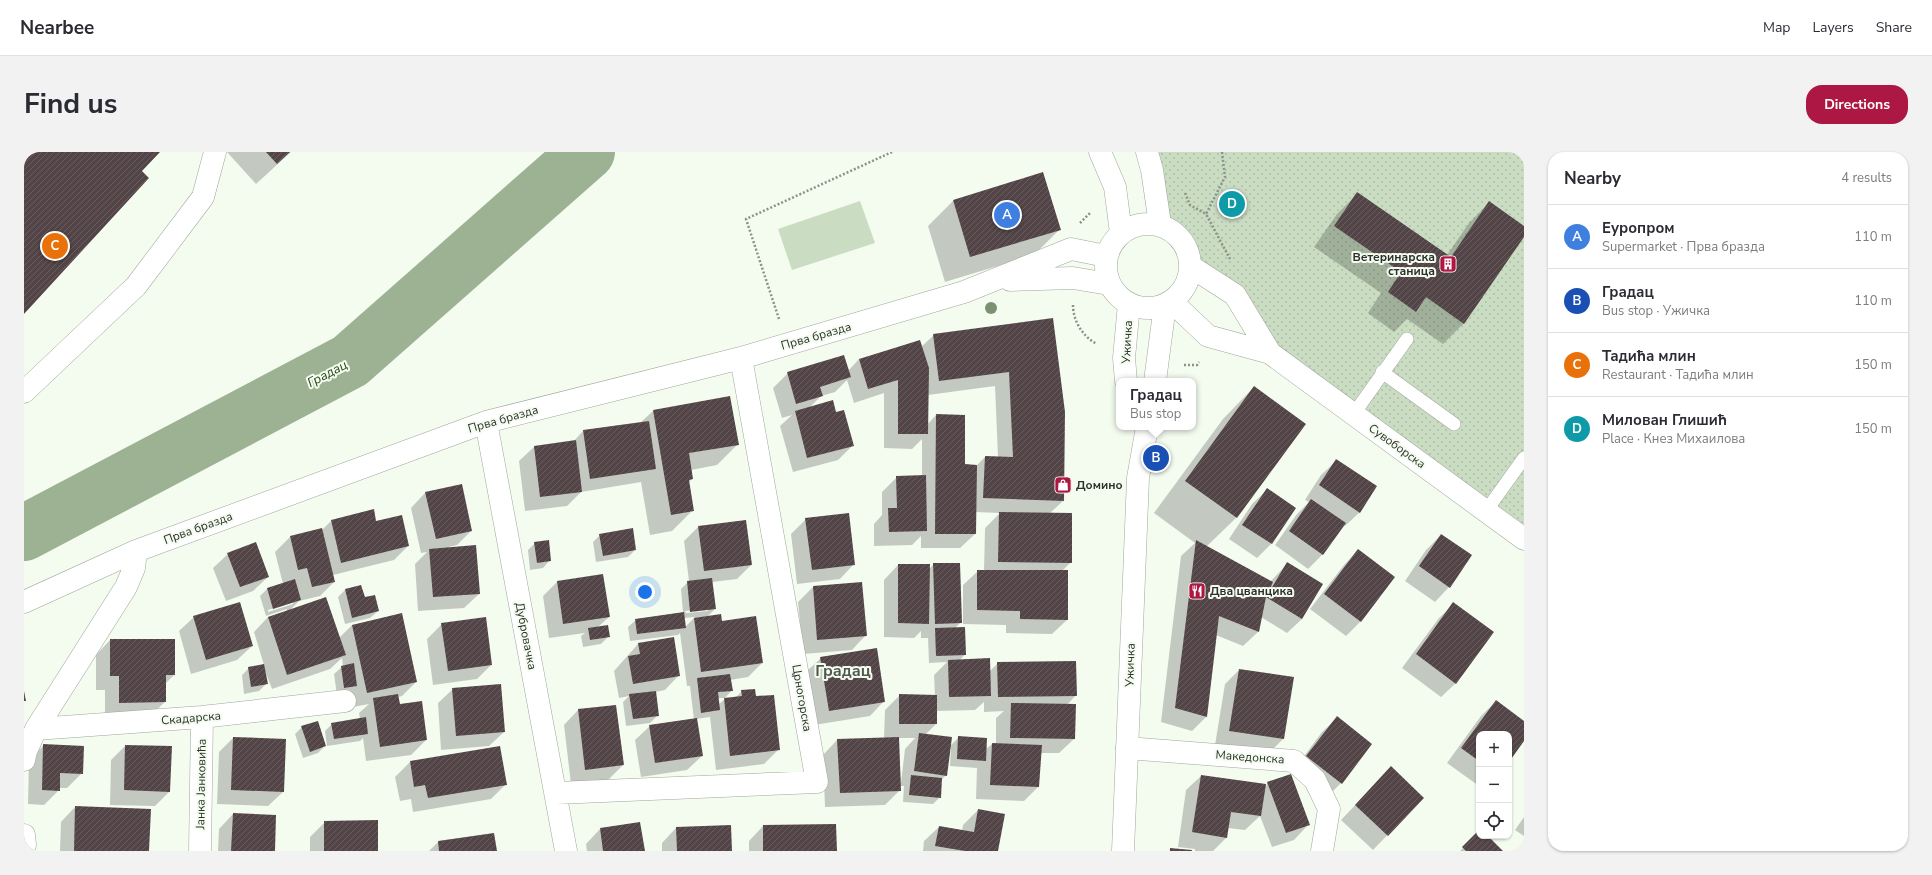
<!DOCTYPE html>
<meta charset="utf-8">
<style>
body{margin:0;font-family:"Nunito Sans",sans-serif;background:#f2f2f3;color:#2b2b33}
.controls{position:absolute;right:12px;bottom:12px;display:grid;overflow:hidden;border-radius:8px;box-shadow:0 1px 3px #0004}
.controls button{width:36px;height:36px;display:grid;place-items:center;padding:0;border:0;border-bottom:1px solid #e1e1e2;background:#fff;color:#2b2b33;font:20px sans-serif}
.you{position:absolute;left:621px;top:440px;width:14px;height:14px;margin:-10px;border:3px solid #fff;border-radius:50%;background:#1a73e8;box-shadow:0 0 0 6px #1a73e833}
.badge{display:grid;place-items:center;width:26px;height:26px;border-radius:50%;background:#ac1843;color:#fff;font-size:13px;font-weight:700}
.pin{position:absolute;translate:-50% -50%;border:2px solid #fff;box-shadow:0 1px 4px #0006}
.popup{position:absolute;left:1092px;top:226px;width:80px;height:52px;box-sizing:border-box;display:grid;place-content:center;border-radius:8px;background:#fff;filter:drop-shadow(0 1px 3px #0005);font-size:13px;white-space:nowrap;color:#7c7c81}
.popup b{font-size:15px;color:#2b2b33}
.popup::after{content:'';position:absolute;left:50%;top:100%;margin-left:-8px;border:8px solid transparent;border-top-color:#fff}
.list{margin:0;padding:0;list-style:none}
h2{display:flex;justify-content:space-between;align-items:center;height:52px;margin:0;padding:0 16px;font-size:17px}
h2 small{font-size:13px;font-weight:400;color:#7c7c81}
.list li{display:grid;grid-template-columns:26px 1fr auto;gap:12px;align-items:center;box-sizing:border-box;height:64px;padding:0 16px;border-top:1px solid #e1e1e2}
.list b{display:block;font-size:15px;white-space:nowrap}
.list p{margin:0;font-size:13px;white-space:nowrap;color:#7c7c81}
.list em{font-size:13px;font-style:normal;color:#7c7c81}
.icon{flex:none;width:22px;height:22px;fill:none;stroke:currentColor;stroke-width:2;stroke-linecap:round;stroke-linejoin:round}
.map{position:relative;flex:none;width:1500px;height:699px;overflow:hidden;border-radius:16px}
header{display:flex;align-items:center;gap:24px;box-sizing:border-box;height:56px;padding:0 20px;background:#fff;border-bottom:1px solid #e1e1e2}
header strong{font-size:19px}
nav{display:flex;gap:22px;margin-inline-start:auto;font-size:14px}
.intro{display:flex;align-items:center;justify-content:space-between;box-sizing:border-box;height:96px;padding:0 24px}
h1{margin:0;font-size:28px}
.button{padding:10px 18px;border-radius:16px;background:#ac1843;color:#fff;font-size:14px;font-weight:700}
main{display:flex;gap:24px;padding:0 24px}
aside{flex:1;background:#fff;border-radius:16px;box-shadow:0 1px 3px #0004}
.map>svg:first-child{display:block}
.grass{fill:url(#grass-dots)}
.garden{fill:#cadcc2}
.shadow{fill:#0003;fill-rule:evenodd}
.lines{fill:none;stroke-linecap:round;stroke-linejoin:round}
.river{stroke:#9db293;stroke-width:56}
.building{fill:url(#building-hatch)}
.service-casing{stroke:#9fa79c;stroke-width:14}
.minor-casing{stroke:#9fa79c;stroke-width:23}
.secondary-casing{stroke:#9fa79c;stroke-width:23}
.path{stroke:#8c928a;stroke-width:2.5;stroke-dasharray:2 2;stroke-linecap:butt}
.service{stroke:#fff;stroke-width:13}
.minor{stroke:#fff;stroke-width:22}
.secondary{stroke:#fff;stroke-width:22}
.tree{fill:#7d9172}
.labels{text-anchor:middle;stroke-width:4;stroke-linejoin:round;paint-order:stroke}
.poi-label{font-size:12px;font-weight:bold;fill:#2d302c;stroke:#f4fcf0;text-anchor:start}
.street-label{font-size:12px;fill:#2d302c;stroke:#f4fcf0}
.water-label{font-size:13px;font-style:italic;fill:#274418;stroke:#f4fcf0}
.district-label{font-size:16px;font-weight:bold;fill:#50574d;stroke:#f4fcf0}
</style>
<header>
<strong>Nearbee</strong>
<nav><a>Map</a><a>Layers</a><a>Share</a></nav>
</header>
<div class="intro"><h1>Find us</h1><a class="button">Directions</a></div>
<main>
<div class="map">
<svg width="1500" height="699" viewBox="0 0 1500 699">
<defs>
<pattern id="grass-dots" width="8" height="8" patternUnits="userSpaceOnUse"><rect width="8" height="8" fill="#cadcc2"/><path d="M2 2h.1M6 6h.1" fill="none" stroke="#aebda7" stroke-width="1.8" stroke-linecap="round"/></pattern>
<pattern id="building-hatch" width="6" height="6" patternUnits="userSpaceOnUse"><rect width="6" height="6" fill="#534547"/><path d="M-1 1l2-2M0 6l6-6M5 7l2-2" fill="none" stroke="#695e5f"/></pattern>
</defs>
<rect width="100%" height="100%" fill="#f4fcf0"/>
<path class="grass" d="M1123 0H1500V387L1246 201 1211 143 1166 114C1163 91 1156 83 1136 72Z"/>
<path class="garden" d="M836 49 851 91 768 118 754 77Z"/>
<path class="shadow" d="M203 0H267L232 32Z
M1334 41 1423 103 1445 71 1465 51 1500 75V84L1440 171 1419 192 1383 167 1370 180 1344 161 1357 141 1290 95 1313 62Z
M930 48 1036 77 1010 103 921 130 904 74Z
M1028 167 1039 349 1025 362 1047 410 1038 419 1043 468 1028 482 982 481V473L939 472V433L954 419H960L961 376 976 361 951 360V382L936 396H897V384L888 393 850 394V372L858 363V340L873 325 898 324V287L888 297 860 296V241L830 251 823 228 811 240 797 244 785 256 812 261 829 293 814 308 769 320 756 274 768 263 758 266 749 236 764 221 824 219 835 207 897 195 910 183ZM971 234 974 305H961L952 314 940 313 912 263 903 273 904 243Z
M1230 235 1281 272 1212 366 1182 395 1246 430 1264 411 1298 432 1278 467 1263 481 1237 465 1234 480 1219 494 1192 483 1182 565 1168 579 1137 570 1157 404 1171 391 1130 361 1199 267Z
M705 245 714 292 693 313 667 318 668 327 664 331 669 358 648 379 626 383 617 330 557 340 543 354 501 359 495 309 510 295 549 290 559 279 616 271 629 259Z
M1312 309 1336 360 1321 374 1319 373 1299 402 1284 417 1251 393 1273 362 1285 350 1281 348 1297 323Z
M1243 338 1271 356 1247 392 1233 406 1205 387 1228 352Z
M401 341 447 379 433 393 425 395 455 442 440 456 394 459 391 412 403 400 397 401 387 356Z
M782 367 830 412 816 427 773 432 767 382Z
M307 369 352 370 384 394 370 408 309 423 310 430 296 444 275 449 266 458 315 486 328 473 377 462 392 530 378 544 374 545 375 553 402 588 387 603 342 609 339 586 336 589 303 594 301 579 308 572 336 567 335 561 345 552 329 555 313 543 310 522 319 514 318 506 306 517 248 537 240 516 242 532 235 539 220 542 218 523 225 516 240 513 230 480 244 465 263 459V457L242 464 236 444 243 437 259 432 251 400 266 385 298 378ZM269 450V452L244 460V458Z
M674 375 727 413 713 427 688 430 691 457 683 465 697 470 738 511 724 525 706 528 708 538 701 546H693L694 553 701 547 711 546 718 539 731 546 754 598 740 612 692 618 686 565 672 567 678 604 663 618 617 625 611 588 626 574 670 568 666 534H663L656 481 654 483 606 489 604 475 612 468 659 461 657 437 665 429 660 389ZM684 457V459L662 461 661 459ZM671 465 661 475 660 466Z
M576 383 611 398 604 405 572 410 569 390Z
M1417 383 1425 435 1411 450 1381 429 1402 398Z
M511 391 526 408 519 416 506 418 504 398Z
M1334 398 1370 425 1336 470 1322 484 1286 457 1320 413Z
M204 402 244 425 229 439 202 449 189 416Z
M910 412 937 470 930 477 941 502 936 508 965 520 974 511 1052 543 1043 553 1050 587 1035 601H1016L1014 635 1000 649 952 647 953 616 926 614 927 595H925L922 623 917 628 916 645 909 652 879 650 880 634H876V638L861 653 801 655 799 603 813 588 860 586 861 558 876 543 911 544 910 523 923 510 905 511 904 486H897V479L890 486 860 485V428L874 413 905 417ZM960 550V560L980 559 972 566V592H968L961 598 935 585 926 594 901 583 912 572V559L951 558ZM874 586H891L881 597 877 631Z
M533 430 585 465 574 475 585 484 577 492 559 495 557 484 561 481 525 486 519 444Z
M837 431 842 483 828 498 779 502 774 450 789 435Z
M321 438 354 459 346 466 321 472 314 445Z
M1430 452 1432 531 1417 545 1378 516 1415 466Z
M170 465 228 494 213 508 167 522 155 479Z
M418 472 467 513 453 527 409 533 403 487Z
M649 486 655 523 641 538 631 540 634 563 626 571 602 574 599 550 605 544 595 546 590 519 614 492Z
M86 488 150 523 141 532V550L126 564 81 565V538H72V503Z
M797 506 860 549 846 564 790 573 782 520Z
M1215 518 1259 587 1245 601 1191 593 1201 532Z
M429 537 480 580 465 594 417 598 414 551Z
M1472 549 1500 570V588L1485 609V582H1455V634L1423 611 1457 564Z
M554 558 599 613 584 628 547 632 540 573Z
M1313 566 1317 631 1303 645 1269 619 1298 580Z
M278 575 301 594 294 601 279 606 271 582Z
M209 586 259 640 244 654 193 652 195 600Z
M19 594 58 621 43 636H35V638L20 653 4 652 5 608Z
M101 594 146 639 131 654 86 653 87 608Z
M475 595 481 633 467 647 389 660 387 647 376 649 371 625 386 610Z
M1177 624 1242 634 1244 631 1284 673 1270 688 1248 695 1236 664 1221 678 1204 676 1202 686 1189 699H1171V697L1154 695 1162 638Z
M1353 630 1399 646 1349 698 1317 668Z
M51 655 124 699H36L37 670Z
M954 658 973 699H899L900 689 915 675 938 679 939 673Z
M209 662 250 699H194L195 677Z
M1500 665V684L1491 678Z
M301 670 353 699H286V685Z
M739 674 812 699H725V689Z
M652 676 707 699H638V691Z
M576 677 620 699H563L562 692Z
M1455 680V684H1463L1478 699H1436Z
M469 683 472 699H405L414 690Z"/>
<g class="lines">
<path class="river" d="M0 381 326 209 563 0"/>
</g>
<path class="building" d="M0 0H136L118 19 125 26 0 162Z
M242 0H266L253 12Z
M1019 20 1037 78 946 105 929 48Z
M1333 40 1427 105 1465 49 1500 74V85L1440 172 1402 145 1392 160 1364 140 1377 120 1310 74Z
M1029 166 1041 260 1040 349 959 346 961 304 989 305 985 220 915 229 909 182Z
M896 188 905 216 904 282H874V228L844 237 835 207Z
M820 203 827 225 796 235 799 244 772 252 763 220Z
M1230 234 1282 272 1213 366 1161 329Z
M706 244 715 293 665 301 669 327 665 328 670 359 647 363 629 258Z
M809 248 812 260 820 258 830 294 783 306 771 259Z
M912 262 941 263V312L953 313 952 382H911Z
M625 269 632 317 566 327 559 278Z
M552 288 558 340 516 345 510 294Z
M1312 307 1353 334 1336 361 1295 333Z
M902 323 903 379 865 380 864 356H873L872 324Z
M438 332 448 379 412 387 401 340Z
M1243 336 1272 356 1248 392 1218 373Z
M1287 347 1322 371 1299 403 1265 379Z
M350 357 352 369 378 363 385 394 317 411 307 368Z
M975 360 1048 361V411L974 410Z
M825 361 831 413 788 418 781 366Z
M722 368 728 413 680 419 674 374Z
M298 376 311 430 288 435 283 416 274 418 266 384Z
M609 376 612 398 579 404 575 382Z
M1417 382 1448 403 1426 436 1395 414Z
M525 388 527 409 513 411 510 390Z
M1172 388 1249 430 1244 442 1263 410 1299 432 1278 467 1242 445 1235 480 1195 464 1183 565 1151 556Z
M232 390 245 425 216 435 203 401Z
M452 393 456 442 409 445 405 397Z
M1334 397 1371 425 1337 470 1300 442Z
M909 411H936L938 471 911 472Z
M874 412H906L905 472 874 471Z
M953 418H1044V468L996 467V459L953 458Z
M579 422 586 465 539 472 533 429Z
M688 426 692 457 666 460 663 429Z
M271 427 277 448 249 457 243 436Z
M838 430 843 484 793 488 789 434Z
M337 433 341 445 351 443 355 459 328 466 321 437Z
M302 445 322 503 263 523 244 465Z
M216 450 229 494 182 508 169 464Z
M1429 450 1470 480 1432 532 1392 502Z
M660 460 662 476 613 482 611 467Z
M378 461 393 530 343 541 328 473Z
M697 462 698 469 732 464 739 511 677 520 670 466Z
M462 465 468 513 424 519 417 471Z
M584 473 586 485 566 488 564 476Z
M941 475 942 503 912 504 911 476Z
M650 485 656 524 609 532 604 504 616 502 614 491Z
M86 487H151V523H142V550L95 551V524H86Z
M853 496 861 550 805 559 796 505Z
M966 506 967 544 925 545 924 508Z
M1052 509 1053 544 974 545 973 510Z
M330 511 333 534 320 536 317 514Z
M240 512 244 532 227 535 224 515Z
M1215 517 1270 525 1260 587 1205 579Z
M706 522 709 539 694 540 696 558 677 561 673 526Z
M477 532 481 580 432 584 428 536Z
M731 537 732 544 750 543 756 598 706 604 700 546 718 544 717 538Z
M0 539 2 549H0Z
M632 539 635 564 609 567 605 542Z
M374 542 376 552 398 549 403 588 356 595 349 546Z
M875 542 913 543V572H875Z
M1472 548 1500 569V589L1485 610V582H1455V609L1437 596Z
M987 551 1052 552 1051 587 986 586Z
M592 553 600 613 561 618 554 557Z
M1313 564 1348 592 1318 632 1282 604Z
M342 565 344 582 310 587 307 571Z
M673 566 679 604 631 611 625 573Z
M294 569 302 594 286 600 277 574Z
M895 581 928 585 923 624 890 619Z
M934 584 963 586 962 609 933 607Z
M209 585 262 587 260 640 207 638Z
M875 585 877 639 816 641 813 587Z
M968 591 1018 593 1015 635 966 633Z
M19 592 60 594 59 622 36 621V639L18 638Z
M101 593 148 594 146 640 100 638Z
M476 594 483 633 404 646 401 633 390 635 386 609Z
M1367 614 1400 646 1364 684 1331 653Z
M1267 622 1286 673 1262 681 1243 630Z
M887 623 918 626 917 646 885 643Z
M1177 623 1242 632 1237 664 1207 660 1203 686 1168 680Z
M51 654 127 657 125 699H50Z
M954 657 981 662 974 699H941L911 694 915 674 950 680Z
M209 661 252 663 251 699H207Z
M354 668V699H300V669Z
M616 670 621 699H579L576 676Z
M812 672 813 699H739V673Z
M707 673 708 699H653L652 675Z
M1455 678V684H1464L1479 699H1442L1438 695Z
M470 681 473 699H415L414 689Z
M1146 696 1168 698V699H1146Z"/>
<g class="lines">
<g class="service-casing">
<path id="service" d="M1358 220 1430 272
M1329 263 1383 187
M1462 359 1500 306"/>
</g>
<g class="minor-casing">
<path id="minor" d="M986 128 1049 126 1085 132
M0 240 112 134 179 45 191 0
M462 270 542 699
M0 450 112 399 462 270 717 206 940 140 1047 97 1082 104
M12 577 178 565 321 549
M1103 596 1270 609 1291 628 1305 657 1298 699
M0 608 2 599 12 577 102 435 110 416 112 399
M532 641 793 630 717 206
M0 683 1 693
M176 699 178 565"/>
</g>
<g class="secondary-casing">
<path id="secondary" d="M1076 0 1091 35 1097 81
M1123 0 1128 18 1136 72
M1082 114a42 42 0 1 1 84 0a42 42 0 1 1-84 0Z
M1166 114 1211 143 1246 201
M1147 149 1184 184 1246 201 1500 387
M1102 229 1100 206 1105 152
M1131 229 1141 153
M1099 699 1114 326 1123 275"/>
</g>
<path class="path" d="M1198 0 1201 25 1182 62 1206 107
M1161 41 1166 53 1182 62
M1056 71 1066 61
M1049 153C1049 169 1059 185 1073 192
M755 167 722 67 868 0
M1160 213H1173L1175 210"/>
<use href="#service" class="service"/>
<use href="#minor" class="minor"/>
<use href="#secondary" class="secondary"/>
</g>
<circle class="tree" cx="967" cy="156" r="6"/>
<defs>
<g id="building-square" transform="scale(0.9)"><rect x="-9" y="-9" width="18" height="18" rx="4" fill="#ac1843" stroke="#f4fcf0"/><path d="M-4-6H4V6H1V3H-1V6H-4ZM-2.5-4.3h1.7v1.8h-1.7ZM.8-4.3h1.7v1.8H.8ZM-2.5-1h1.7V.8h-1.7ZM.8-1h1.7V.8H.8Z" fill="#fff"/></g>
<g id="shop-square" transform="scale(0.9)"><rect x="-9" y="-9" width="18" height="18" rx="4" fill="#ac1843" stroke="#f4fcf0"/><path d="M-5-2.5h2.3a2.7 3.5 0 0 1 5.4 0H5L5.5 6h-11ZM-1.5-2.5h3a1.5 2.3 0 0 0-3 0Z" fill="#fff"/></g>
<g id="restaurant-square" transform="scale(0.9)"><rect x="-9" y="-9" width="18" height="18" rx="4" fill="#ac1843" stroke="#f4fcf0"/><path d="M-5-6h1v4h1v-4h1v4h1v-4h1v5L-1.5 .5V6h-2V.5L-5-1ZM5-6V6H3V1.5H1.5Q1.5-4 5-6Z" fill="#fff"/></g>
</defs>
<g fill-rule="evenodd">
<use href="#building-square" x="1424" y="112"/>
<use href="#shop-square" x="1039" y="333"/>
<use href="#restaurant-square" x="1173" y="439"/>
</g>
<g class="labels">
<g class="poi-label">
<text x="1411" y="109" text-anchor="end">Ветеринарска<tspan x="1411" dy="14">станица</tspan></text>
<text x="1052" y="337">Домино</text>
<text x="1186" y="443">Два цванцика</text>
</g>
<g class="street-label">
<text transform="translate(792 184) rotate(-16)" y="4">Прва бразда</text>
<text transform="translate(1103 190) rotate(-87)" y="4">Ужичка</text>
<text transform="translate(479 267) rotate(-16)" y="4">Прва бразда</text>
<text transform="translate(1373 294) rotate(36)" y="4">Сувоборска</text>
<text transform="translate(174 376) rotate(-20)" y="4">Прва бразда</text>
<text transform="translate(502 484) rotate(79)" y="4">Дубровачка</text>
<text transform="translate(1106 513) rotate(-88)" y="4">Ужичка</text>
<text transform="translate(778 546) rotate(80)" y="4">Црногорска</text>
<text transform="translate(167 566) rotate(-5)" y="4">Скадарска</text>
<text transform="translate(1226 605) rotate(4)" y="4">Македонска</text>
<text transform="translate(177 632) rotate(-89)" y="4">Јанка Јанковића</text>
</g>
<g class="water-label">
<text transform="translate(303 221) rotate(-28)" y="5">Градац</text>
</g>
<g class="district-label">
<text x="819" y="524">Градац</text>
</g>
</g>
</svg>
<div class="controls">
<button>+</button>
<button>−</button>
<button><svg class="icon" aria-label="locate" viewBox="0 0 24 24"><circle cx="12" cy="12" r="6"/><path d="M12 2v4M12 18v4M2 12h4M18 12h4"/></svg></button>
</div>
<div class="you"></div>
<div class="pin badge" style="left:983px;top:63px;background:#3f7fe0">A</div>
<div class="pin badge" style="left:1132px;top:306px;background:#1a4fb4">B</div>
<div class="popup"><b>Градац</b>Bus stop</div>
<div class="pin badge" style="left:31px;top:94px;background:#e8710a">C</div>
<div class="pin badge" style="left:1208px;top:52px;background:#0f9aa8">D</div>
</div>
<aside>
<h2>Nearby<small>4 results</small></h2>
<ul class="list">
<li><span class="badge" style="background:#3f7fe0">A</span><div><b>Еуропром</b><p>Supermarket · Прва бразда</p></div><em>110 m</em></li>
<li><span class="badge" style="background:#1a4fb4">B</span><div><b>Градац</b><p>Bus stop · Ужичка</p></div><em>110 m</em></li>
<li><span class="badge" style="background:#e8710a">C</span><div><b>Тадића млин</b><p>Restaurant · Тадића млин</p></div><em>150 m</em></li>
<li><span class="badge" style="background:#0f9aa8">D</span><div><b>Милован Глишић</b><p>Place · Кнез Михаилова</p></div><em>150 m</em></li>
</ul>
</aside>
</main>
